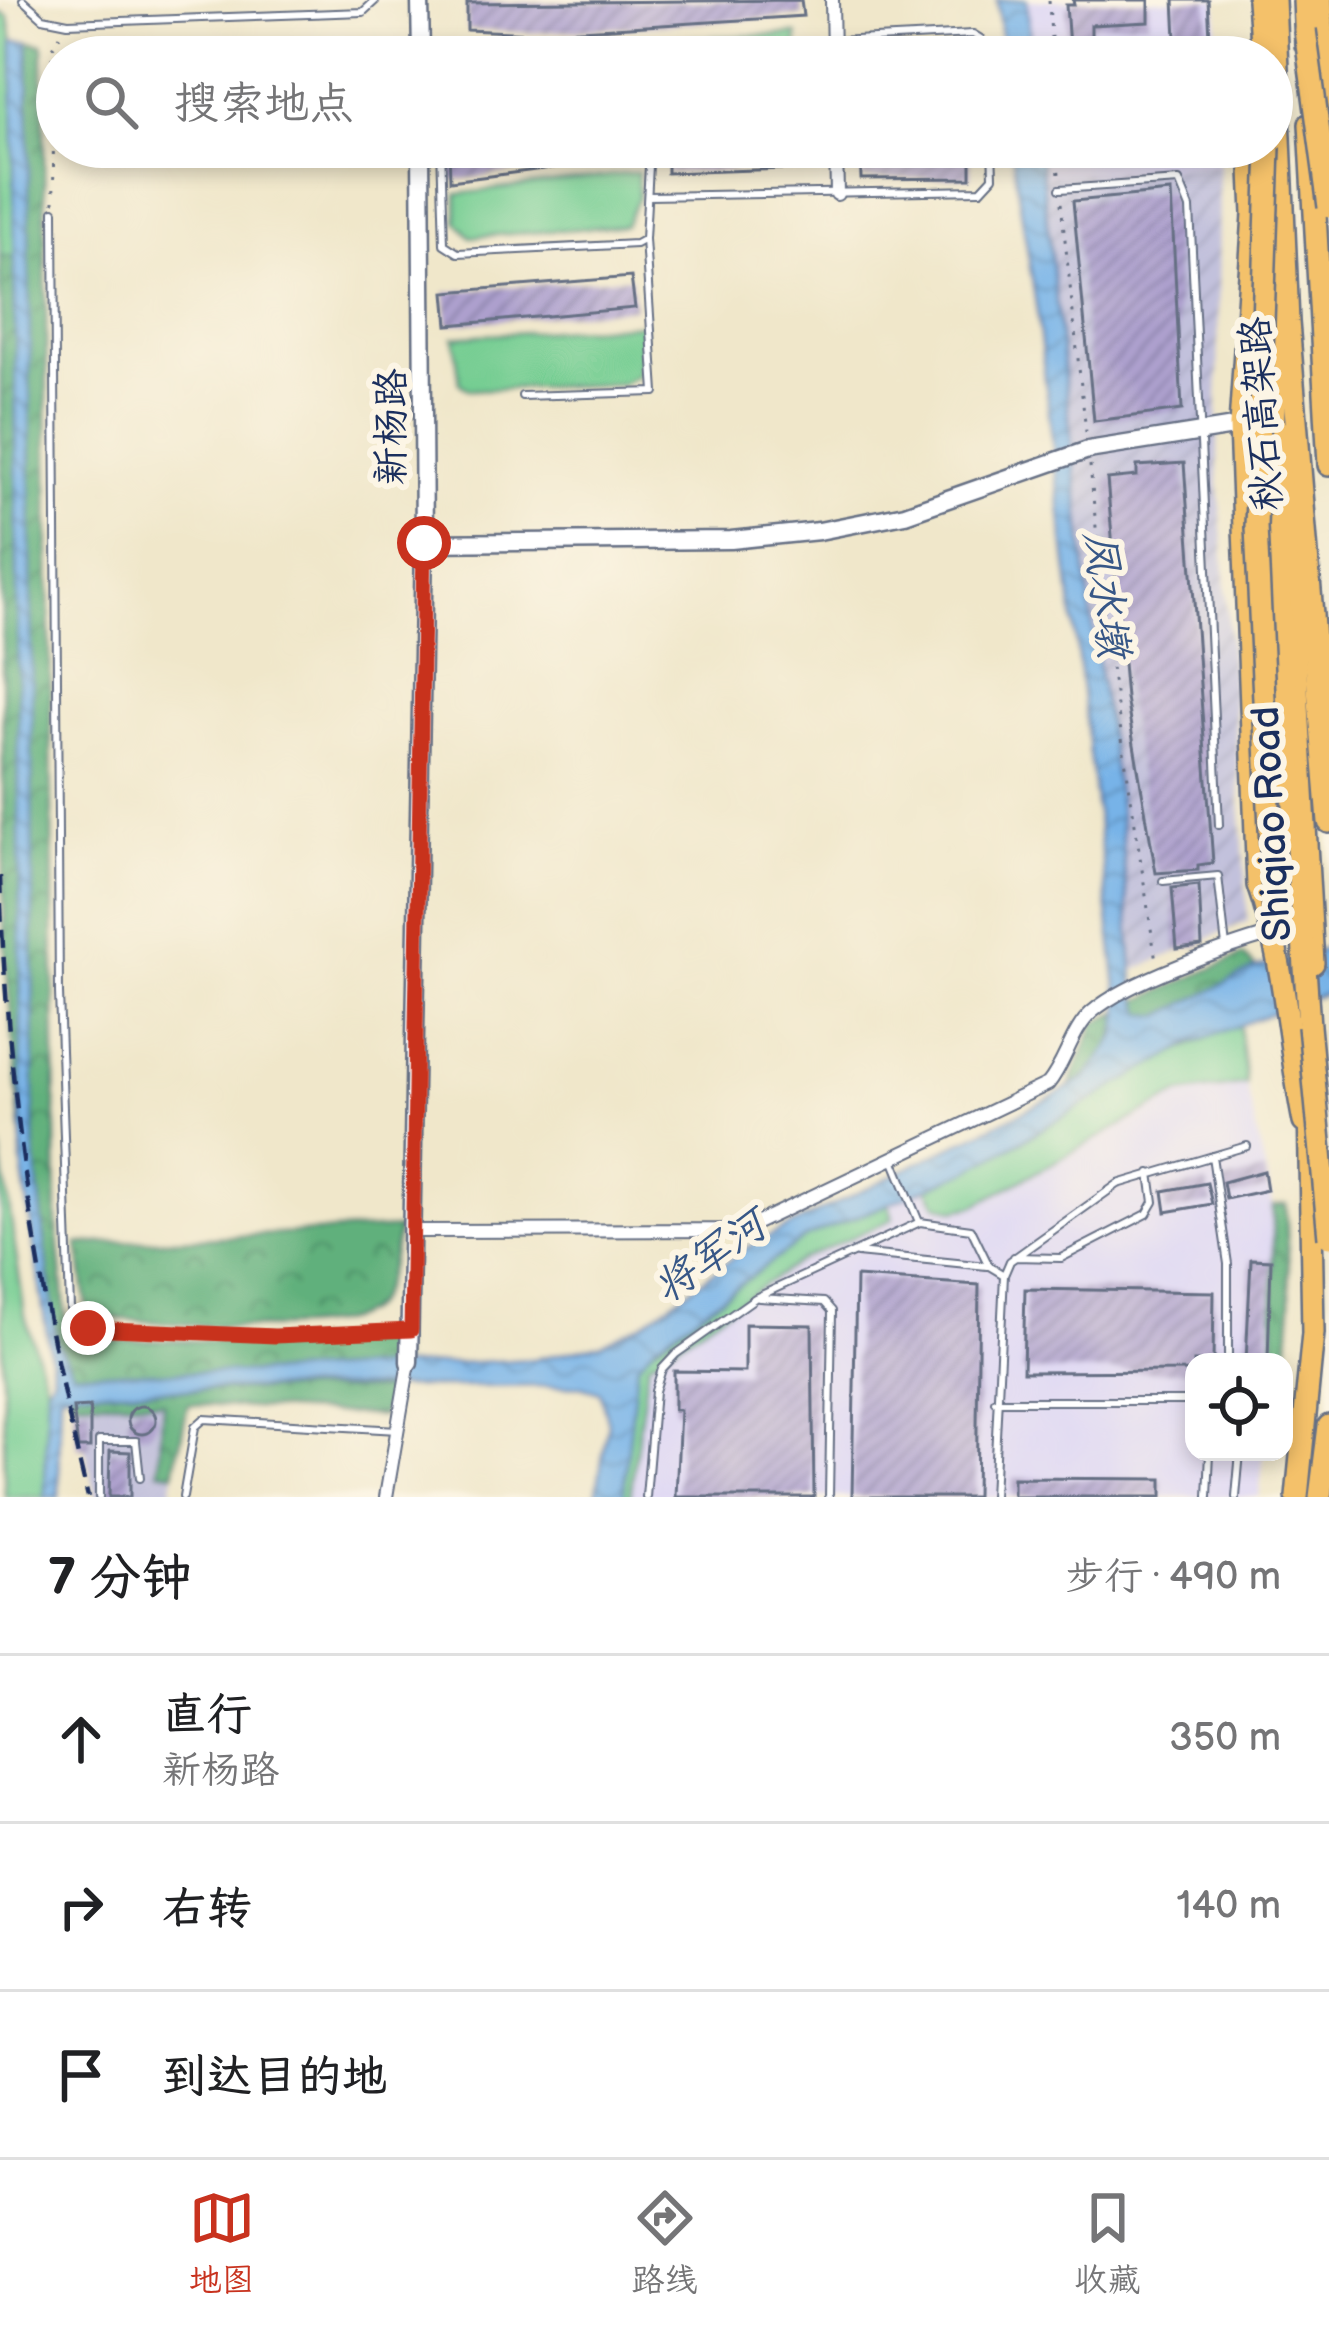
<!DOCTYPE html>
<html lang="zh">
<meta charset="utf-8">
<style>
body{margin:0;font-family:"Balsamiq Sans","LXGW WenKai TC",sans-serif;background:#f2f2f2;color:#202124}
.controls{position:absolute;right:36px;bottom:36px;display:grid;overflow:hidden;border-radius:24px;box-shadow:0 6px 18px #0003}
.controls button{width:108px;height:108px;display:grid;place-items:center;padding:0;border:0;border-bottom:3px solid #e0e0e0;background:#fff;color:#202124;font:60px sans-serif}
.stop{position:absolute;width:36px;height:36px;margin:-27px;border:9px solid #c8321e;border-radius:50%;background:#fff}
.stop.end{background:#c8321e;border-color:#fff;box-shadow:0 3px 12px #0008}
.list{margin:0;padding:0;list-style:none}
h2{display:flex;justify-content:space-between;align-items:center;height:156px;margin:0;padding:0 48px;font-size:51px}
h2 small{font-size:39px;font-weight:400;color:#757577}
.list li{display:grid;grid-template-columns:78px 1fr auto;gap:36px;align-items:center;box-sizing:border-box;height:168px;padding:0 48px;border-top:3px solid #e0e0e0}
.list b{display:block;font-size:45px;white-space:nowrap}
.list p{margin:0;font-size:39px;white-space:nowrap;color:#757577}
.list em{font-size:39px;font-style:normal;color:#757577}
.icon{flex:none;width:66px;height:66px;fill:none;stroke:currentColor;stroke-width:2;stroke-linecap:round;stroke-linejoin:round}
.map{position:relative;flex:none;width:1329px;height:1497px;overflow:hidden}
.search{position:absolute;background:#fff;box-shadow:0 6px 18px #0003;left:36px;right:36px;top:36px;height:132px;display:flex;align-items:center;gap:30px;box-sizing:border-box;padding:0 42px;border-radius:66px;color:#757577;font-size:45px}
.sheet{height:660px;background:#fff}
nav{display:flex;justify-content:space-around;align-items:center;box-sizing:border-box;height:168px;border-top:3px solid #e0e0e0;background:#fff;font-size:33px;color:#757577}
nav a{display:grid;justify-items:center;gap:6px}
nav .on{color:#c8321e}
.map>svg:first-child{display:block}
.built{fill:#dcd5f6}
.industrial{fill:url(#industrial-furrows)}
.railway{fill:#c2c1dc}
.green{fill:#75cd92;stroke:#487e78;stroke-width:3}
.forest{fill:url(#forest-crowns);stroke:#3e706d;stroke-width:3}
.water{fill:url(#water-waves);stroke:#4971a3;stroke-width:3}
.building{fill:url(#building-hatch)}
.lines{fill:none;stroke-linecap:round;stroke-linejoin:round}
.service-casing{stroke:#666f84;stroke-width:10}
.minor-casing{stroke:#666f84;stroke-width:16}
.tertiary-casing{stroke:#666f84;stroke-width:21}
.primary-casing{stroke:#666f84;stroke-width:26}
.trunk-casing{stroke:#666f84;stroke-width:26}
.path{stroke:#666f84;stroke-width:3;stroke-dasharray:3 9;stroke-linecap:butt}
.service{stroke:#fff;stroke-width:6}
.minor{stroke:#fff;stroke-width:12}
.tertiary{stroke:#fff;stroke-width:16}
.primary{stroke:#f4c16a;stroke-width:21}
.trunk{stroke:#f4c16a;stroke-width:21}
.rail{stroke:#1b2f5e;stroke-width:4.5;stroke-dasharray:18 9;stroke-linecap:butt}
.trunk-bridge-casing{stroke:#666f84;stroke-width:26;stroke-linecap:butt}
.trunk-bridge{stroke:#f4c16a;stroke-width:21}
.route{stroke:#c8321e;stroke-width:15}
.labels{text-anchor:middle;stroke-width:12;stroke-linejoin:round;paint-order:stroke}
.street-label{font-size:39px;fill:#1b2f5e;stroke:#fcf5e5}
.water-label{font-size:42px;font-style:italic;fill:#375787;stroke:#fcf5e5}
</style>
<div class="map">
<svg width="1329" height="1497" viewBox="0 0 1329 1497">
<defs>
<pattern id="industrial-furrows" width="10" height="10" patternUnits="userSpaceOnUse" patternTransform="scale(3)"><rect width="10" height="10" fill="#c2c1dc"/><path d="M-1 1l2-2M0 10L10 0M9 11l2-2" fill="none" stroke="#a6a6bf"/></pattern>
<pattern id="forest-crowns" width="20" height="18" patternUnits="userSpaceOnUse" patternTransform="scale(3)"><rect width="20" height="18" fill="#60b07c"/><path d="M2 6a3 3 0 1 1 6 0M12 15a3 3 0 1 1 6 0" fill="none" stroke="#4e9069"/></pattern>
<pattern id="water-waves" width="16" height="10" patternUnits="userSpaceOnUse" patternTransform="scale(3)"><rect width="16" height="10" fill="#77b3e8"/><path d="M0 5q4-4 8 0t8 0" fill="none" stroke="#6192bf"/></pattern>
<pattern id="building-hatch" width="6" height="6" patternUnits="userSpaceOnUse" patternTransform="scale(3)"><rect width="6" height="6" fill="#ada0ce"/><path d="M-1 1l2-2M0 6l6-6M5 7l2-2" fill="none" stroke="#8c83aa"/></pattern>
</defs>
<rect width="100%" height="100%" fill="#fcf5e5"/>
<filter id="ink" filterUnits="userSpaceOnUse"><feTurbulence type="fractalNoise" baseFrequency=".00833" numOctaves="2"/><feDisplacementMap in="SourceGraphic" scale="24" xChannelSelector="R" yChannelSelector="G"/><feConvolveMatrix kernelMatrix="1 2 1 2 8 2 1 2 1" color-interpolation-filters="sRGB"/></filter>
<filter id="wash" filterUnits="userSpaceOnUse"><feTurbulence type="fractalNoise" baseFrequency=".004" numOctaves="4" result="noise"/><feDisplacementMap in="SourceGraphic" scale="48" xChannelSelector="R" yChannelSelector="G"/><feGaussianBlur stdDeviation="2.7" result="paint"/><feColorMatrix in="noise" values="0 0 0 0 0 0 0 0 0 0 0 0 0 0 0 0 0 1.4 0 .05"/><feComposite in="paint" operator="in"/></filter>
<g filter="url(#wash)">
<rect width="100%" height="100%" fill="#f0e7ca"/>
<path class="built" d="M1027 0H1217L1218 57H1031Z
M1039 147H1219V165L1042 176Z
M1239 1025 1246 1084 1273 1206 1274 1362H1194V1452H1264L1259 1497H623L637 1365 655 1343 806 1237Z"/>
<path class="industrial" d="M1219 165 1218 467 1248 921 1133 971 1119 807 1091 617 1042 176Z"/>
<path class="railway" d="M73 1400 187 1404 170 1497H97Z"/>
<path class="green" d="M0 12 9 17 13 41 15 257H0Z
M797 34 798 57H461V47Z
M638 172V198L625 225 471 237 457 222V194Z
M643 324 638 375 621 384 470 390 460 384 454 337Z
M1239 1025 1246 1084 1179 1094 974 1206 955 1210 937 1204 928 1188C1037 1143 1129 1066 1239 1025Z
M0 1144 25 1316 47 1387 45 1497H5Z
M889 1204 893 1219 802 1259 648 1363 630 1497H623L637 1365 647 1352 806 1237Z"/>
<path class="forest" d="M28 41 43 44 57 1222 66 1322 76 1336 92 1340 400 1342V1366L278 1373 73 1372 56 1341 34 1147Z
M0 256 15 257 22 1140 4 941Z
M1243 955 1256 968 1160 1016 1144 1015 1138 1001Z
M1120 1012C1116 1044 1098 1072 1069 1087L1095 1023Z
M1286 1204 1291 1317 1284 1405V1362H1274L1273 1206Z
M399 1228C393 1249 387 1291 372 1307 336 1345 143 1320 88 1316L78 1244Z
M71 1390H389L382 1416 188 1404 174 1473 159 1471 163 1402 73 1400Z"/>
<path class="water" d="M997 0H1027L1031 57H1003Z
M13 41H28L34 1147 56 1341 73 1372 278 1373 536 1359 601 1344 643 1323 748 1247 1046 1100 1085 1079 1096 1065 1117 1035 1120 1012 1037 311 1011 147H1039L1091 616 1119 807 1135 993 1144 1014 1161 1016 1256 968 1329 948V992L1191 1043 966 1172 806 1237 656 1343 637 1365 623 1497H596L608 1423 600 1392 580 1386 71 1390 60 1393 59 1497H45L47 1387 53 1375 22 1165Z"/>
<g id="blocks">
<path class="building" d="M801 0 803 16 533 33 467 30V3Z
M1073 0H1149V22L1091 25V47H1069L1066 5H1074Z
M1174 0H1208L1211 57H1177Z
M629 147 630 158 450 181 449 148Z
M667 147H812V168L667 173Z
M860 147H971V178L861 179Z
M1171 192 1182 410 1094 421 1073 201Z
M631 277 635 308 448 325 445 292Z
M1184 463 1213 863 1198 865V870L1156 873 1126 698 1107 479 1137 476V466Z
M1199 885 1202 946 1177 949 1172 888Z
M1264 1171 1267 1190 1226 1199 1223 1182Z
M1207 1183 1212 1204 1166 1212 1163 1191Z
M1251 1259 1271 1260 1268 1362H1246Z
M856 1277 979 1285 976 1497H852Z
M1025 1289 1214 1292 1213 1362H1194V1371L1023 1372Z
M745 1324 812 1325 814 1497H676L680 1410H674V1371L745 1372Z
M128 1420a14 14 0 1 1 28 0a14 14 0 1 1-28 0Z
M90 1407V1448H78L73 1408Z
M110 1451 130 1452V1497H109Z
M1013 1478 1162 1479V1497H1013Z"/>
</g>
</g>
<g filter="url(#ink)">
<use href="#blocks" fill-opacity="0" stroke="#666f84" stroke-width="3"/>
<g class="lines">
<g class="service-casing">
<path id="service" d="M23 0 43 18 68 23 363 12 376 0
M836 41 973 34 981 39 987 57
M440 56V57
M441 147 444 244 458 253 636 244 645 239 650 147
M1060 189 1179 181 1190 208 1219 825
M649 196 981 190 993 177 992 147
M54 211 59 993 70 1309 80 1327 275 1336 407 1331
M522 396 655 392 645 239
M1163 881 1218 876 1226 947
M1212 1156 1228 1264V1362
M893 1159 919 1222
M857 1253 987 1266
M1014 1257 1061 1258 1147 1214 1154 1202 1150 1173
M759 1298 824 1302 832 1311 829 1497
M995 1401H1194
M1284 1421 1300 1428
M99 1497V1441H136L140 1478
M183 1497 195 1427 204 1419 398 1430
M646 1497 655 1391 662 1369 676 1354 755 1298 920 1222 971 1229 989 1266 1004 1275
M993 1497 1004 1275 1010 1261 1118 1184 1247 1146
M1208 1497 1210 1452
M1236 1497 1240 1452"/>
</g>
<g class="minor-casing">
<path id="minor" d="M832 0 833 57
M836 147 837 194
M412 1231 742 1230 1048 1084C1066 1062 1071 1031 1092 1012 1129 980 1227 947 1275 933
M386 1497 409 1362"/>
</g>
<g class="tertiary-casing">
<path id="tertiary" d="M420 0 421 57
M424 543 731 540 819 531 905 514 1088 450 1240 426
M409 1362 424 543 421 147"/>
</g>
<g class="primary-casing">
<path id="primary" d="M1258 0 1262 57
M1321 0 1326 121
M1251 147 1254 214 1240 426 1258 885C1285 960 1288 1043 1304 1122
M1273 270 1277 341
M1282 432 1313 963
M1297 1497 1313 1333 1309 1103"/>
</g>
<g class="trunk-casing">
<path id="trunk" d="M1274 0 1288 322 1329 822
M1304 0 1306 45
M1310 124 1329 465
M1276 322 1272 483 1309 1026
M1274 914 1275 933
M1320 1497 1329 1426"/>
</g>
<path class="path" d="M1049 0 1052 57
M1057 147 1059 175
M54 203 52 49 60 35
M1061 203 1086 432
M1090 465 1107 641 1156 961"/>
<use href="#service" class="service"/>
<use href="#minor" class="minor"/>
<use href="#tertiary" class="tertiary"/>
<use href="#primary" class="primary"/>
<use href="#trunk" class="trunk"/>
<path class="rail" d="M0 876C6 1085 37 1294 88 1497"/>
<g class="trunk-bridge-casing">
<path id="trunk-bridge" d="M1305 30 1329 207
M1269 147 1256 527 1274 914
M1309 1026 1329 1237"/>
</g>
<use href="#trunk-bridge" class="trunk-bridge"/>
</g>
</g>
<g class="lines" filter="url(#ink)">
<path class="route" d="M88 1328 275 1336 411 1330 424 543"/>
</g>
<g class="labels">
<g class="street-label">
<text transform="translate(1260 414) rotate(-94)" y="14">秋石高架路</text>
<text transform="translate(390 427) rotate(-90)" y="14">新杨路</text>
<text transform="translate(1270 824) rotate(-93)" y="14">Shiqiao Road</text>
</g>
<g class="water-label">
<text transform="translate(1108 594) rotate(83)" y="15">凤水墩</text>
<text transform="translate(709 1255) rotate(-35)" y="15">将军河</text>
</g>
</g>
</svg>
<div class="controls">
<button><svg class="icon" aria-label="locate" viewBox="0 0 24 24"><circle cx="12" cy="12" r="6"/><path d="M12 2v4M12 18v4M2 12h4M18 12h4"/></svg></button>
</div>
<div class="stop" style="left:424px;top:543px"></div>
<div class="stop end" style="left:88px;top:1328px"></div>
<div class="search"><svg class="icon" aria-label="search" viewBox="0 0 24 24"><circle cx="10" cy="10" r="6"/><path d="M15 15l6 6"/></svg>搜索地点</div>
</div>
<section class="sheet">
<h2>7 分钟<small>步行 · 490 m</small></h2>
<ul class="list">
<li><svg class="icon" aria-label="ahead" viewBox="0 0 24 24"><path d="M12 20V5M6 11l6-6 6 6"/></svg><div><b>直行</b><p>新杨路</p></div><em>350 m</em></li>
<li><svg class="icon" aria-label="right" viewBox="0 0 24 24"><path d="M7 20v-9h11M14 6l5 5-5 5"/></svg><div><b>右转</b></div><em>140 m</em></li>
<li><svg class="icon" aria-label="arrive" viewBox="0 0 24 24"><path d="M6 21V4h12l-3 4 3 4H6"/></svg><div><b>到达目的地</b></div></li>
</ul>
</section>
<nav>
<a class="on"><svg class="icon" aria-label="map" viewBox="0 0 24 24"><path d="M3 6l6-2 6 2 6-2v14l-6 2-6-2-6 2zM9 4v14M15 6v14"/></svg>地图</a>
<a><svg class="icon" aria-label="directions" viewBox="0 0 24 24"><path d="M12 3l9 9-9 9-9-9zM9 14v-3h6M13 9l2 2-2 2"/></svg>路线</a>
<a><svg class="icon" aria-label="saved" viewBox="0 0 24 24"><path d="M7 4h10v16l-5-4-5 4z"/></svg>收藏</a>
</nav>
